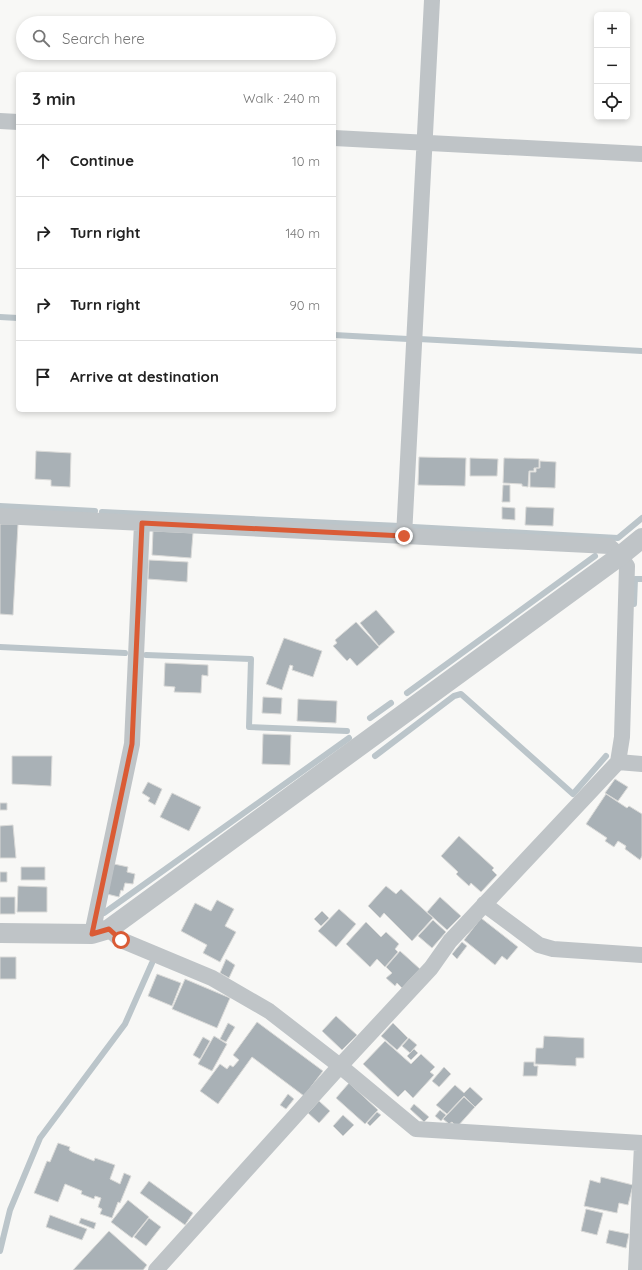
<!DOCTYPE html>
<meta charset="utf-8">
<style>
body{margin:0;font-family:Quicksand,sans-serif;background:#f6f6f6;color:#222}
.controls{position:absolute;right:12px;top:12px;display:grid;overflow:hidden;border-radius:6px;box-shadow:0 2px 6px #0003}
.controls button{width:36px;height:36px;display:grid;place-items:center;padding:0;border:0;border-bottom:1px solid #e0e0e0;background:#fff;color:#222;font:20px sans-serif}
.stop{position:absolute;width:12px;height:12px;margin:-9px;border:3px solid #da5b35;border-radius:50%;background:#fff}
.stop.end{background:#da5b35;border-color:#fff;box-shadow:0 1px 4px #0008}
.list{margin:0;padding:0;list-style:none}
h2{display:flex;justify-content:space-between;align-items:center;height:52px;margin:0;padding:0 16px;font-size:17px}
h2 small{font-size:13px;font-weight:400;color:#767676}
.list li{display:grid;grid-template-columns:26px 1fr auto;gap:12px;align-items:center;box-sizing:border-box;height:72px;padding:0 16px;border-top:1px solid #e0e0e0}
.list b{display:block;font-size:15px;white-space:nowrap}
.list em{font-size:13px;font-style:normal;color:#767676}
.icon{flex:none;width:22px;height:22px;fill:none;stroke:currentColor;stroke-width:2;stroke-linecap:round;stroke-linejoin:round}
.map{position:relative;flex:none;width:642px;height:1270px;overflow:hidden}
.search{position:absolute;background:#fff;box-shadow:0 2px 6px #0003;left:16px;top:16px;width:320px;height:44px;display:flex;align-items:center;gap:10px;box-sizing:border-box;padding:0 14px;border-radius:22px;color:#767676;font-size:15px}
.panel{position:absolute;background:#fff;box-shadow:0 2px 6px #0003;left:16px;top:72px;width:320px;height:340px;border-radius:6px}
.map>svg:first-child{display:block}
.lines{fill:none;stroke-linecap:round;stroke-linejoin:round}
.stream{stroke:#bbc5ca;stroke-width:6}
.building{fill:#a9b1b6;stroke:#dadad8}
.minor{stroke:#bfc4c7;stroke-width:16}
.tertiary{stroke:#bfc4c7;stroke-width:20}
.route{stroke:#da5b35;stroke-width:5}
</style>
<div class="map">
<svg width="642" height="1270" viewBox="0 0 642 1270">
<rect width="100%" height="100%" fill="#f8f8f6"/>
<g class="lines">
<path class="stream" d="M0 317 18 318
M334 335 408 339
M419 339 642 351
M0 506 95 511
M102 512 400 526
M413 527 618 538 642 518
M634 604 635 579H642
M0 647 125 653
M146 655 251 659 249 727 347 731
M407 693 595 556
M370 718 391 703
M375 756 454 696 461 694 573 794 606 756
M104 913 349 738
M0 1251 10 1210 40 1138 125 1024 152 963"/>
</g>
<path class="building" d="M36 451 71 453 70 487 51 486V480L35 479Z
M419 457 466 458 465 486 418 485Z
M470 458 498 459 497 476H470Z
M504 458 539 459V468H534V471H529L528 487 522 486V484L503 483Z
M540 461 556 462 555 488 530 487V472H536V468H540Z
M503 485H510V502H502Z
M502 507 515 508V520L502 519Z
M526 507 554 508 553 526 525 525Z
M0 524H18L13 615 0 614Z
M153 531 193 533 191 558 152 555Z
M149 560 188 562 187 582 148 579Z
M376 610 395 632 379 646 360 623Z
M356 622 379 647 357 666 350 658 347 661 333 646 337 643 335 640Z
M284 638 322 651 313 677 292 670 293 666 290 665 282 690 266 684Z
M165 663 208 665V676L202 675 201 693 174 692 175 687 164 686Z
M263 697 282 698 281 714 262 713Z
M298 699 337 701 336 723 297 721Z
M263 734 291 735 290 765 262 764Z
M12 756H52L51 786 12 784Z
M615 779 628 787 618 801 605 793Z
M148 782 162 789 155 805 148 801 150 798 142 793Z
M172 793 201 807 189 831 160 817Z
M606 794 627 808 629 806 642 814V856L640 860 625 849 626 846 618 841 614 847 605 841 607 838 586 824Z
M0 803H7V810H0Z
M13 825 16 858H0V826Z
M459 836 494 868 492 870 497 875 481 892 471 883 469 886 456 874 458 872 441 856Z
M114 864 128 867 127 872 135 874 133 884 125 883 123 891 121 890 119 897 107 894Z
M21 867H45V880H21Z
M0 872H7V882H0Z
M18 886 47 887V912H17Z
M386 886 396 894 401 889 433 918 412 941 384 913 380 918 368 906Z
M0 897H15V914H0Z
M440 897 461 916 447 930 427 912Z
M217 900 234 909 225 926 236 932 220 962 203 953 207 945 181 931 195 903 211 911Z
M339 909 356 924 336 947 318 931Z
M322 911 329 918 321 926 314 919Z
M481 918 518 947 507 960 502 956 495 965 464 940Z
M433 920 446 932 432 948 418 936Z
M366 922 381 937 386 932 399 944 395 949 398 952 385 967 377 959 370 967 346 944Z
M462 942 467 946 457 959 452 954Z
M400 951 420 969 402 988 397 983 395 986 386 978 392 973 386 967Z
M0 957H16V979H0Z
M226 959 235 965 229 978 220 973Z
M157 974 181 983 172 1006 148 996Z
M185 979 230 998 217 1028 172 1009Z
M336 1016 357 1035 342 1050 322 1031Z
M257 1022 323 1071 304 1096 252 1057 218 1104 200 1091 220 1064 227 1069 230 1065 233 1067 239 1060 233 1055Z
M228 1023 235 1027 226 1042 220 1039Z
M393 1023 408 1038 397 1050 381 1036Z
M214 1036 227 1044 212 1071 198 1064Z
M544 1036 584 1038V1058H576V1066L535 1064 536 1048H543Z
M203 1037 210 1041 200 1059 193 1055Z
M409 1038 417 1045 410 1053 402 1046Z
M385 1041 411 1064 421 1054 435 1067 430 1072 434 1075 413 1098 405 1090 398 1097 363 1064Z
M414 1049 418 1053 411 1060 407 1056Z
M524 1062H534V1066H538L537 1076H523Z
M444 1067 451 1074 439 1087 432 1081Z
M349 1083 378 1110 365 1124 336 1098Z
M455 1085 464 1093 470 1087 483 1099 475 1107 464 1096 447 1114 436 1105Z
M288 1094 294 1099 286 1109 280 1105Z
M464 1097 475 1107 457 1127 452 1122 449 1124 443 1119Z
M319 1101 330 1111 319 1123 308 1113Z
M414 1104 429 1117 424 1122 410 1109Z
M440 1110 446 1115 441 1121 435 1116Z
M377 1112 381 1115 370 1126 367 1123Z
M343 1115 354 1125 343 1136 333 1126Z
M58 1143 70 1147 69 1150 72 1152 94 1161 95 1158 115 1165 110 1179 120 1184 124 1173 131 1176 120 1203 118 1202 112 1218 100 1214 102 1209 98 1207 101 1198 95 1196 94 1199 81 1194 82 1191 65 1184 58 1202 34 1193 47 1161 50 1162Z
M601 1177 633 1185 628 1205 619 1203 617 1213 584 1206 590 1180 600 1183Z
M149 1181 193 1213 185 1225 140 1193Z
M128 1200 149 1217 132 1238 111 1222Z
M586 1209 603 1213 597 1235 581 1231Z
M50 1215 87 1229 82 1240 46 1227Z
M81 1218 96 1223 94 1229 79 1223Z
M149 1218 161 1227 146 1246 134 1237Z
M609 1230 629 1234 626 1248 606 1243Z
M109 1231 147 1265 143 1270H73Z"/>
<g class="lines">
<path class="minor" d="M0 121 18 122
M334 138 642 154
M0 516 609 546 620 556 627 566 622 737 618 762 450 941 431 968 340 1066 156 1270
M404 536 432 0
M618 762 642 764
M484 904 539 945 553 949 642 955
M109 929 121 940 212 978 269 1011 340 1066 416 1129 642 1143
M92 934 132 744 142 523
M636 1270 642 1145"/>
<path class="tertiary" d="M0 933 92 934 109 929 620 556 642 538"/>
</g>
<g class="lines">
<path class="route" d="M121 940 109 929 92 934 132 744 142 523 404 536"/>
</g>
</svg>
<div class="controls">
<button>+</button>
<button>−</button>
<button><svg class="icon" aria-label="locate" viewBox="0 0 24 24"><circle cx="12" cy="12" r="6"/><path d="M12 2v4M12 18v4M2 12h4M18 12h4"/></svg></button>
</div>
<div class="stop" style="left:121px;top:940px"></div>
<div class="stop end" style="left:404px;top:536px"></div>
<div class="search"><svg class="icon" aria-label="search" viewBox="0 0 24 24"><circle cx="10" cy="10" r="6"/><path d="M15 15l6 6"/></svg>Search here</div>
<section class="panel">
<h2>3 min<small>Walk · 240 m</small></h2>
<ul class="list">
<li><svg class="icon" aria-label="ahead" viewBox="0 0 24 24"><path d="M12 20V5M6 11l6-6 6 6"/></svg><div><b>Continue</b></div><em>10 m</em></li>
<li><svg class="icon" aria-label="right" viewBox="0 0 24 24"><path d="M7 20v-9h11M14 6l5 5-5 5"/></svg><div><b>Turn right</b></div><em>140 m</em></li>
<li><svg class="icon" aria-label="right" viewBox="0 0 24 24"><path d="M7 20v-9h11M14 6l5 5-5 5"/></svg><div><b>Turn right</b></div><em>90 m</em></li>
<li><svg class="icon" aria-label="arrive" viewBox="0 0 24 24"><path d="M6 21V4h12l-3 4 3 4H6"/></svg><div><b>Arrive at destination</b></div></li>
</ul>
</section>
</div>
